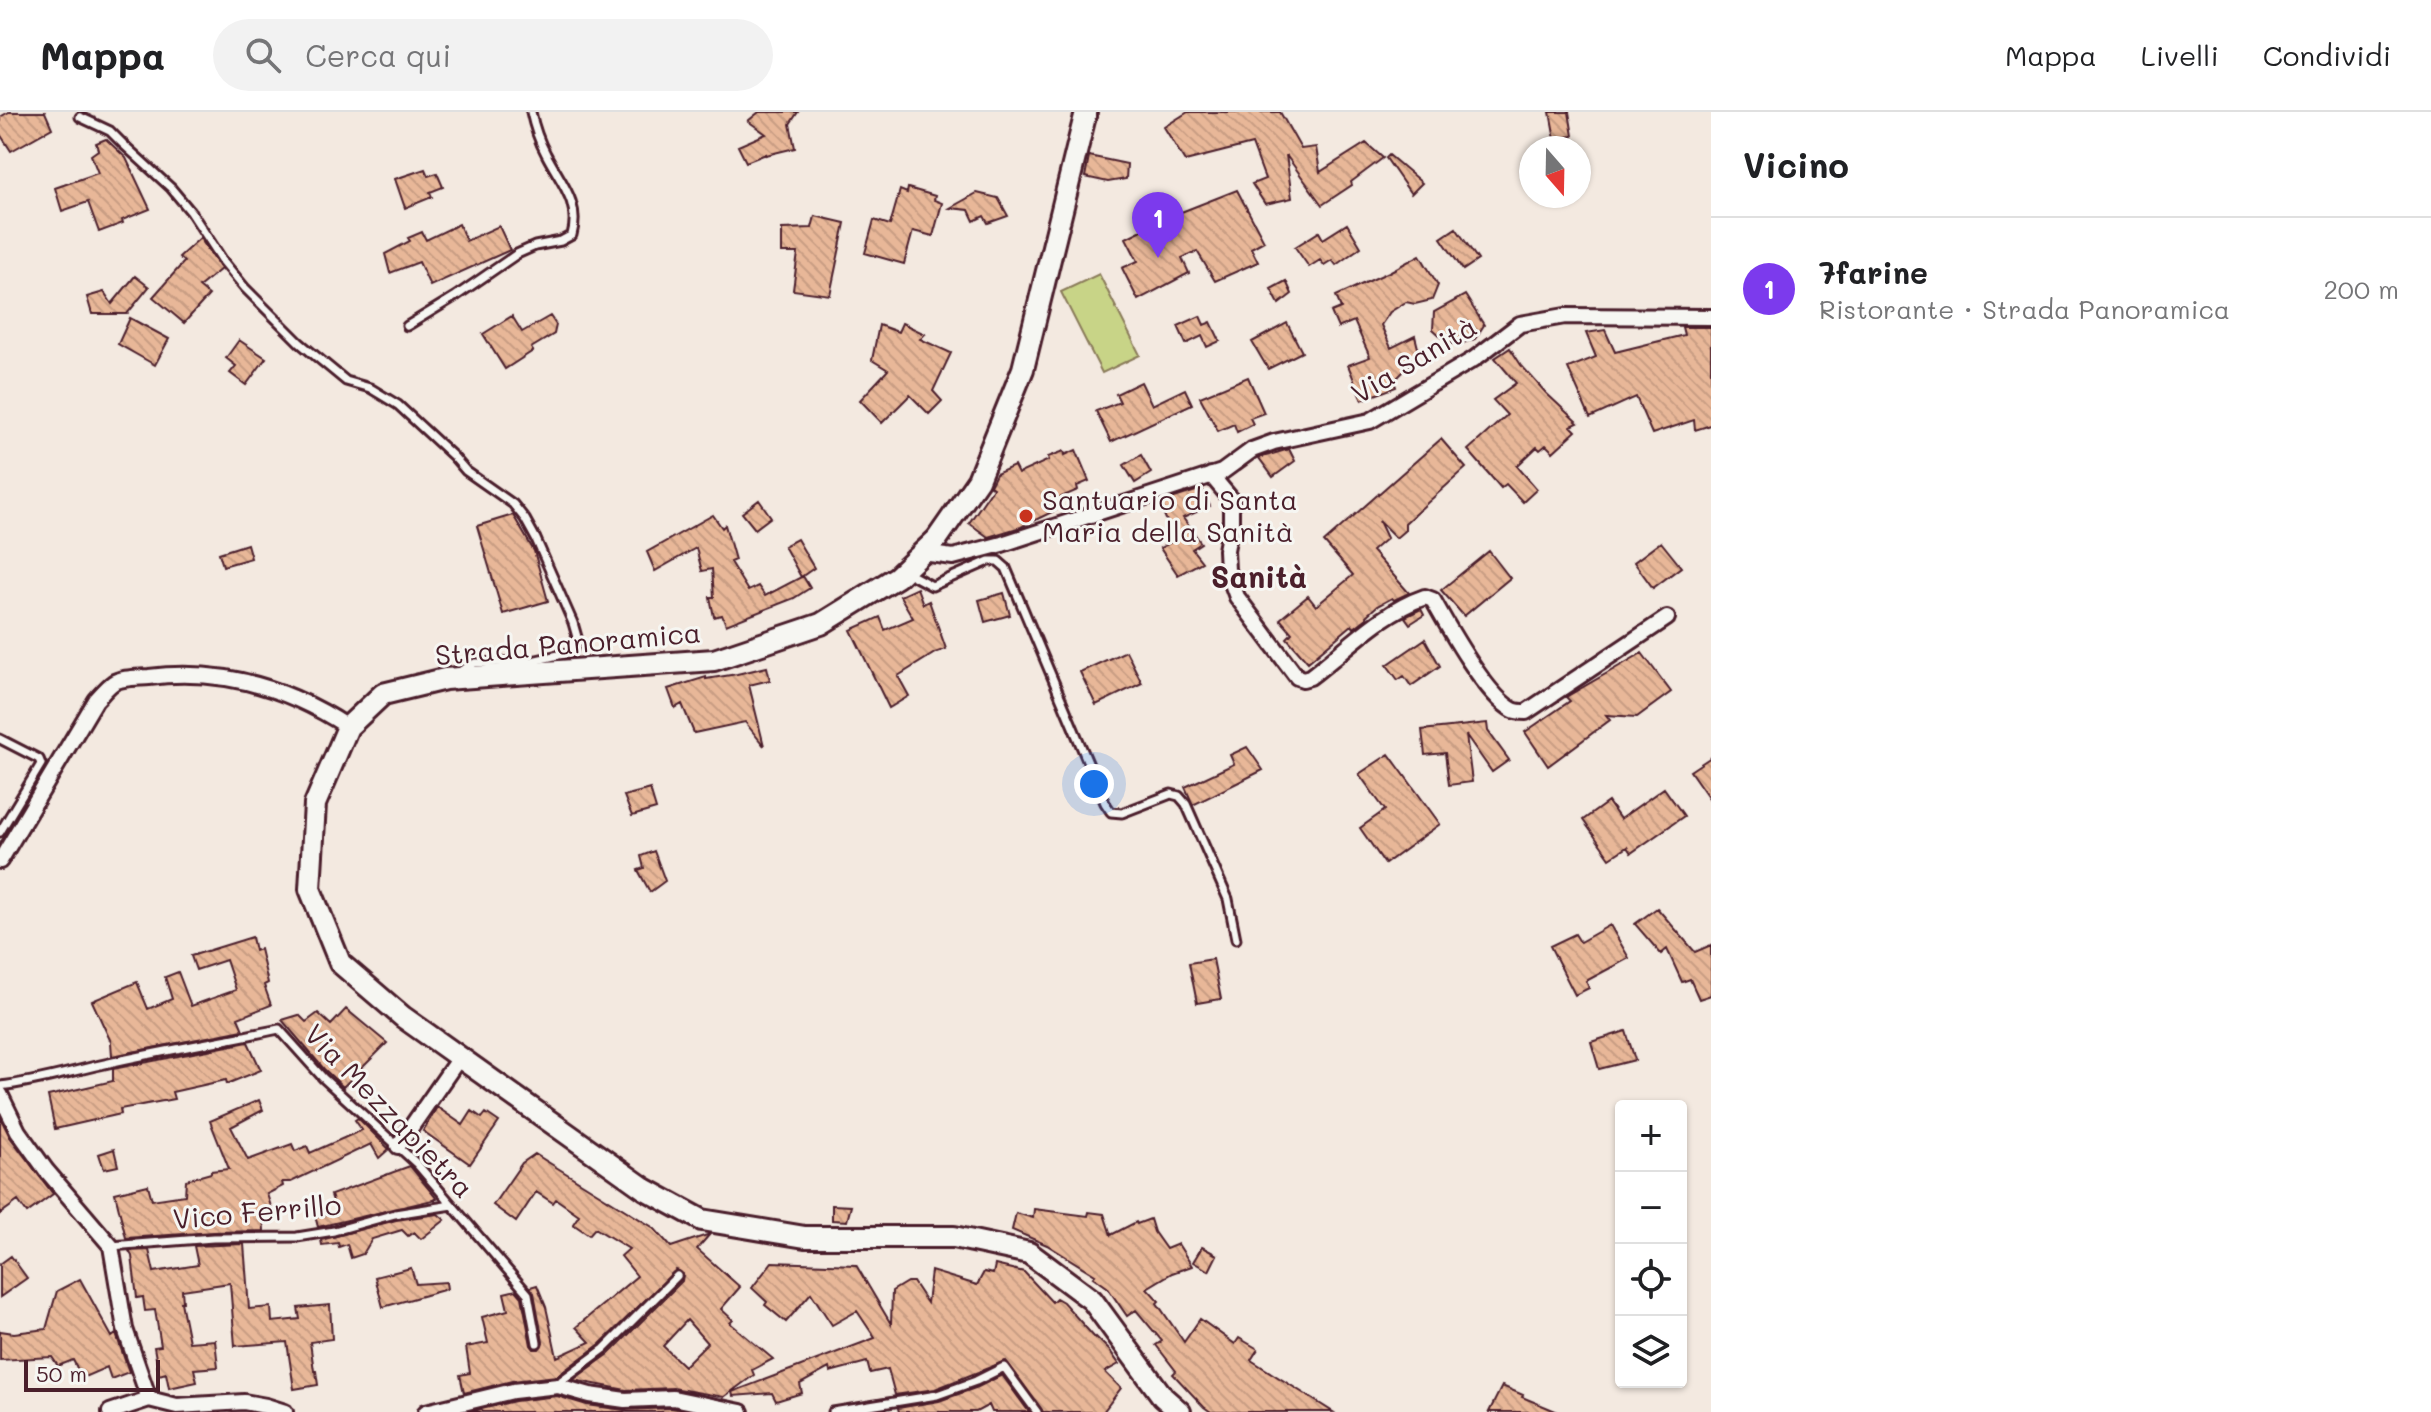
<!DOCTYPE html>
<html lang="it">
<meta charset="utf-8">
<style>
body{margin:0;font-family:Mali,sans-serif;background:#f2f2f2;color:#202124}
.controls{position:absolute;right:24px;bottom:24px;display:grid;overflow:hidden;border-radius:8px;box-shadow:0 2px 6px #0004}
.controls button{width:72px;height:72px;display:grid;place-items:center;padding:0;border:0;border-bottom:2px solid #e0e0e0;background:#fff;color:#202124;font:40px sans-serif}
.compass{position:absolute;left:1519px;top:24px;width:72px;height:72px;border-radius:50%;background:#fff;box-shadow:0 2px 6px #0004;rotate:160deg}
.scale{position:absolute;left:24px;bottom:20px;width:136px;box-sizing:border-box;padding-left:8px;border:4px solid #4a1f2b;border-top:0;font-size:22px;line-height:28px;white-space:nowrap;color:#4a1f2b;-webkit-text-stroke:6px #f6f6f2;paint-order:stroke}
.you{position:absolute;left:1094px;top:672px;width:28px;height:28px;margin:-20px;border:6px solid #fff;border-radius:50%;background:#1a73e8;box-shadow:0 0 0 12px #1a73e833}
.badge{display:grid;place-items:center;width:52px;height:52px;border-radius:50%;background:#7c3aed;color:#fff;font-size:26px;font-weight:700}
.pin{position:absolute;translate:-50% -66px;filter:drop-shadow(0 2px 4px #0008)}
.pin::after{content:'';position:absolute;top:42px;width:28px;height:24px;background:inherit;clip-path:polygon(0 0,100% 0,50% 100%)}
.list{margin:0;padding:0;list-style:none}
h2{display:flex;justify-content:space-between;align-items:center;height:104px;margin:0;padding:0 32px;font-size:34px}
h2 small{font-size:26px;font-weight:400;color:#757577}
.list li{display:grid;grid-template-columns:52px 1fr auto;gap:24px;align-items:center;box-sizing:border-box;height:144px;padding:0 32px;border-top:2px solid #e0e0e0}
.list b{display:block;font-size:30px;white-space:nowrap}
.list p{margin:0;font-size:26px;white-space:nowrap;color:#757577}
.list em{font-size:26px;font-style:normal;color:#757577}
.icon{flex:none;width:44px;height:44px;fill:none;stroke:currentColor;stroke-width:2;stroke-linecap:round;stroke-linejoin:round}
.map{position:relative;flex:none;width:1711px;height:1300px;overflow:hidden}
header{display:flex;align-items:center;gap:48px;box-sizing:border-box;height:112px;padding:0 40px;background:#fff;border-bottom:2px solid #e0e0e0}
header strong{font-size:38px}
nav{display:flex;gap:44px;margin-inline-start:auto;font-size:28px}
.search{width:560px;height:72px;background:#f2f2f2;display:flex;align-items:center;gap:20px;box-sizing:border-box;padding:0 28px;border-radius:44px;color:#757577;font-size:30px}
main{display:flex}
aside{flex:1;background:#fff}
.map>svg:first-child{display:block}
.pitch{fill:#c8d487;stroke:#897a59;stroke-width:2}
.building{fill:url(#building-back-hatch);stroke:#4a1f2b;stroke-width:2;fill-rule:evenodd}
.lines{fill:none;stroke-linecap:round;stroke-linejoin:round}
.lane-casing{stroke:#4a1f2b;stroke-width:13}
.street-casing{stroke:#4a1f2b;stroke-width:20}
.secondary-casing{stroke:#4a1f2b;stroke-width:26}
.lane{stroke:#f6f6f2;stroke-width:7}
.street{stroke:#f6f6f2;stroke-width:14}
.secondary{stroke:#f6f6f2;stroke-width:20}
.poi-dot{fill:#c8321e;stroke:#f6f6f2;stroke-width:3}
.labels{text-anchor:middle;stroke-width:6;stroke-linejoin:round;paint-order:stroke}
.street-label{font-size:28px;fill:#4a1f2b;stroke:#f6f6f2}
.poi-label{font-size:28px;fill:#4a1f2b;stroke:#f6f6f2;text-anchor:start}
.neighbourhood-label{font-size:30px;font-weight:bold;fill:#4a1f2b;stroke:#f6f6f2}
</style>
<header>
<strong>Mappa</strong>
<div class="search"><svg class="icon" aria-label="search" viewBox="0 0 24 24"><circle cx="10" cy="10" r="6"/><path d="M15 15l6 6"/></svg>Cerca qui</div>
<nav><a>Mappa</a><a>Livelli</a><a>Condividi</a></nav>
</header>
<main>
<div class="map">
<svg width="1711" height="1300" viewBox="0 0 1711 1300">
<defs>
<pattern id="building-back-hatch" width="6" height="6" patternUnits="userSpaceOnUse" patternTransform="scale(2)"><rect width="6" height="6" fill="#e8b798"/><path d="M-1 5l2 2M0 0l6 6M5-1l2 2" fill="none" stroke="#c89d83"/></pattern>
</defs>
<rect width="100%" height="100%" fill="#f3e9e0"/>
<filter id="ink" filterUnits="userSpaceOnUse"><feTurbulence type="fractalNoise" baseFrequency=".0125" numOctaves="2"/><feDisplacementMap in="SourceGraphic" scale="16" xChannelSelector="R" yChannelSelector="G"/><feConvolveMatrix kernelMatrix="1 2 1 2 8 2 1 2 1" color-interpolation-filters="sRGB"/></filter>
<g filter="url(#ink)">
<path class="pitch" d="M1099 162 1140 243 1102 261 1061 180Z"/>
<path class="building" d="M9 0H45L52 16 11 39 0 22V5Z
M759 0H798L790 12 795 36 766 43V42L746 50 738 34 766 22 748 9Z
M1188 0H1280L1301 37 1316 35 1320 60 1366 31 1383 46 1351 70 1352 73 1322 93 1286 43 1292 86 1265 92 1252 72 1265 67 1252 32 1185 49 1164 15Z
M1550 0H1569L1573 24 1555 27Z
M106 27 126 46 150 97 122 108 123 111 99 120 88 90 62 99 55 76 98 61 91 43 98 38 96 31Z
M1389 43 1422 71 1411 82 1386 46Z
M1089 44 1127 52 1126 67 1108 70 1085 65Z
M425 57 428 64 437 61 443 75 430 80 432 85 405 96 395 67Z
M908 76 935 84 934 88 942 91 933 124 913 119 904 152 865 141 874 108 890 113 900 78 907 81Z
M1237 78 1264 129 1251 136 1258 150 1215 169 1197 139 1182 146 1189 161 1138 188 1122 156 1138 149 1126 126 1166 106Z
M977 81 998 86 1008 104 988 111 984 104 974 109 969 98 950 96Z
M815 104 845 111 830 183 793 178 798 141H782V117L812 116Z
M459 112 466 129 499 114 510 138 430 174 419 150 390 161 385 142 410 129 408 126 422 120 426 128Z
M1347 112 1361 135 1336 153 1332 148 1324 153 1320 148 1309 155 1295 135 1319 120 1323 127Z
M1456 116 1478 148 1463 158 1441 126Z
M200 126 221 157 199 175 209 183 184 211 153 185 184 150 179 145Z
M1420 143 1438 173 1432 188 1415 192 1406 190 1390 200 1381 213 1391 236 1415 224 1418 236 1413 250 1394 269 1396 275 1362 288 1348 253 1370 245 1354 209 1338 216 1331 200 1341 196 1336 184 1389 160Z
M135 164 149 175 127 202H92L87 185 104 180 112 192Z
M1286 169 1292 182 1279 192 1271 177Z
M1465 183 1484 213 1475 227 1460 232H1453L1445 228 1433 217 1434 200Z
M512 204 522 220 550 204 556 213 554 222 531 236 533 239 505 257 483 222Z
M1200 204 1204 213 1211 210 1220 229 1207 235 1202 224 1186 232 1178 214Z
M130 206 169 227 155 253 118 232Z
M902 211 925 222 920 227 951 241 933 279 942 289 929 302 910 283 882 311 860 288 888 258 872 248 879 213 898 220Z
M1287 211 1302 240 1268 257 1252 230Z
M1682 215H1711V313L1695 318 1694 308 1652 322 1636 285 1590 306 1568 256 1596 245 1586 221 1605 218 1615 240 1684 223Z
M239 228 266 246 246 273 230 261 236 254 226 246Z
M1510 236 1521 253 1546 281 1578 311 1571 314 1576 319 1553 340 1546 333 1540 338 1537 335 1517 354 1537 377 1523 390 1506 372 1501 376 1468 338 1507 303 1493 288 1516 271 1495 246Z
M1248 265 1264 301 1250 306 1253 312 1237 320 1234 312 1218 319 1200 285Z
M1141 270 1152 293 1185 277 1192 292 1111 330 1096 299 1120 290 1116 282Z
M1441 327 1466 356 1405 411V418L1396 426 1379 409 1387 426 1372 439 1409 481 1394 488 1392 486 1377 494 1366 504 1367 506 1354 516 1352 513 1308 550 1287 526 1292 521 1280 507 1308 484 1316 494 1353 463 1324 430Z
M1289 337 1295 349 1273 365 1259 346Z
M1076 338 1089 369 1077 374 1078 378 1052 389 1056 398 1021 415 988 425 969 411 993 376 990 374 996 362 1014 354 1018 362 1049 348 1048 345 1064 339 1065 343Z
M1141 343 1151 361 1135 371 1124 353Z
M1202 377 1210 394 1183 406 1201 431 1192 437 1202 450 1178 463 1160 436 1175 428 1159 391Z
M759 388 771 405 755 417 742 401Z
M513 403 534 439 548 489 503 502 477 414Z
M713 403 722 416 725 413 735 448 730 450 748 479 758 474 765 484 803 464 810 476 794 486 726 513 722 503 714 505 710 485H714L712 457 702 459 696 436 655 459 647 440Z
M797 427 814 456 801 465 784 434Z
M1661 430 1681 455 1653 476 1634 450Z
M247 432 251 446 223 454 219 441Z
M1489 439 1510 466 1464 504 1441 478Z
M917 476 923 492 929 489 946 537 935 541 898 564 909 584 889 596 851 518 880 505 885 518 913 506 900 484Z
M1004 481 1010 503 985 510 979 488Z
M1421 497 1424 503 1410 512 1405 505Z
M1425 527 1440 554 1411 574 1404 564 1398 568 1387 553Z
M1126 539 1142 571 1096 593 1080 560Z
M1642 541 1671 580 1637 605 1606 603 1610 608 1548 654 1525 620 1570 589 1566 585Z
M767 555 770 568 749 573 764 634 745 610 694 621 682 592 675 596 668 577 706 565V567L737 562Z
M1487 611 1488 619 1509 648 1492 660 1466 623 1472 670 1449 673 1445 641 1425 643 1422 618Z
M1247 635 1263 658 1193 693 1185 675 1234 652 1230 643Z
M1389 642 1440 712 1385 752 1360 716 1385 698 1359 662Z
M1711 645V689L1690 659Z
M1664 676 1684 704 1631 741 1627 735 1610 746 1583 708 1608 690 1620 707Z
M650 677 656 697 632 704 624 684Z
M654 739 665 769 650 780 638 758 644 756 641 744Z
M1657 796 1695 840 1711 833V883L1699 887 1690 867 1682 870 1667 837 1661 842 1635 812Z
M1610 813 1629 846 1586 869 1589 876 1575 883 1550 834 1575 822 1580 830Z
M252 825 255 839 260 837 268 871 264 873 271 893 238 906 243 918 112 944 111 930 92 889 137 870 148 897 172 887 165 865 178 860 191 894 236 878 226 848 196 858 191 844Z
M1213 847 1221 887 1197 891 1189 851Z
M346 897 387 931 343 975 324 957 282 908 299 903 306 910 318 901 331 913Z
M1626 919 1635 948 1599 957 1591 930Z
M248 930 261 958 227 972 226 968 172 980 174 987 120 997 121 1002 55 1017 48 984 113 969V957Z
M259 988 263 998 231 1015 248 1048 292 1032 295 1039 307 1034 310 1041 362 1018 355 1008 358 1006 389 1037 379 1046 371 1032 291 1070H282L283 1074 267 1082 272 1098 263 1099 264 1119 213 1120 126 1126 115 1081 148 1073 152 1088 185 1083 186 1068 211 1061V1059L229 1057 210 1009Z
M437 995 463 1013 472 999 482 1006 486 1001 499 1010 470 1052 423 1019Z
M0 1005 10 1025 53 1082 27 1101 18 1089 0 1102Z
M114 1037 118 1054 104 1057 99 1042Z
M535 1042 654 1116 671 1135 710 1122 697 1137 740 1175 721 1197 733 1208 730 1211 773 1247 752 1258 754 1263 724 1285 673 1276 626 1278 573 1268 609 1242 682 1169 683 1162 676 1158 600 1232 557 1264 512 1269 464 1281 460 1263 470 1261 466 1235 488 1231 482 1205 508 1198 504 1181 516 1178 522 1185 531 1233 534 1237H539L543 1230 534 1181 530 1175 537 1173 546 1195 557 1245 590 1230 576 1215 637 1164 621 1144 629 1137 595 1116 589 1123 573 1112 579 1103 556 1087 553 1091 536 1080 516 1110 493 1093 522 1051ZM687 1208 707 1231 684 1254 663 1234Z
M410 1054 437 1087 318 1115 315 1104 337 1102 331 1083Z
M832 1093 851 1094 847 1109 832 1108Z
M1034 1097 1088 1104 1089 1100 1104 1102 1111 1123 1136 1110 1137 1112 1150 1107 1154 1120 1166 1137 1178 1132 1192 1154 1172 1161 1147 1176 1159 1189 1157 1191 1184 1230 1200 1207 1235 1232 1239 1226 1258 1237 1251 1248 1333 1300H1211L1204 1295 1173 1262 1176 1259 1156 1233 1162 1229 1136 1198 1127 1204 1107 1175 1093 1165 1095 1163 1047 1133 1012 1118 1016 1101 1033 1106Z
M438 1102 445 1108 421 1127 414 1120 408 1124 402 1118 372 1127 363 1142 351 1146 347 1132 339 1135 338 1131 322 1133 321 1128 396 1108Z
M244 1132 249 1197 271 1195 272 1210 300 1207 298 1196 330 1193 332 1227 310 1230 314 1259H316L318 1273 294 1277 287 1230 235 1234 230 1171 182 1178 183 1190H181L189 1230 215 1228 218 1255 194 1257 197 1270 169 1276 166 1261 159 1263 154 1235 161 1234 155 1198 145 1199 143 1185 137 1186 132 1144 129 1139 149 1138 154 1160 198 1153 194 1134Z
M1202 1135 1217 1143 1209 1159 1193 1150Z
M11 1144 27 1166 0 1185V1152Z
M772 1150 856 1153 891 1212 892 1179 907 1170H913L927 1191 931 1159 977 1173 984 1160 993 1162 995 1153 1024 1160 1052 1190 1056 1186 1063 1190 1095 1226 1096 1225 1110 1239 1119 1252 1105 1260 1121 1276 1103 1300H1043L1006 1249 935 1277 895 1283 888 1257 870 1261 867 1250 830 1260 829 1256 800 1272 802 1281 776 1289 772 1281 733 1284 732 1280 875 1226 857 1199 832 1213 811 1181 786 1210 765 1193 767 1190 752 1176Z
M411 1156 416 1172 446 1170 447 1177 383 1195 375 1165Z
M80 1167 112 1225 116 1222 129 1260 111 1267 107 1255 82 1266 73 1248 58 1254 52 1245 0 1248V1219L14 1221 46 1217 57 1179Z
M1002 1263 1029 1300H992L989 1293 976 1300H899L898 1296 939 1289 978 1275Z
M1502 1274 1523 1283 1522 1285 1558 1300H1489Z
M557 1284 587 1293 624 1298 672 1296 691 1300H469L515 1289Z"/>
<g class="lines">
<g class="lane-casing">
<path id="lane" d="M80 5 110 19 123 32 171 76 191 100 223 149 245 176 300 231 346 269 370 276 398 293 453 344 466 359 513 392 525 407 536 427 573 511 577 525 572 540 532 549 475 551 462 558
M407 214 456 184 517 142 535 134 561 129 572 123C581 90 560 70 546 42 539 29 534 14 531 0
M906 460 932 474 989 449H998L1006 456 1105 691 1111 700 1122 701 1171 682 1179 684 1186 692 1228 787 1236 827
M0 627 39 647 41 652 0 720
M0 974C37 970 72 959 109 951 166 938 223 929 279 917L323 966 417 1052 528 1182 537 1231
M111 1134 213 1126 297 1125 334 1119 395 1102 452 1093
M558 1273 562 1268 604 1237 677 1164
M833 1300 937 1283 976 1269 1004 1255 1037 1300"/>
</g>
<g class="street-casing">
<path id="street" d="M1211 363 1231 387V412L1226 438 1227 458 1237 485 1297 565 1303 567 1310 565C1346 538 1381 500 1425 485L1433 488C1448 515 1487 585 1513 598 1517 600 1521 600 1526 600L1667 506
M922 441 953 445 1002 432 1222 360 1252 338 1274 330 1370 309 1474 247 1520 212 1565 204 1711 205
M0 749 96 588C101 583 107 575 113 571 121 565 139 566 149 565 222 556 287 575 348 615
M0 982 18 1019 46 1058 111 1134 125 1217 149 1287 177 1294 244 1290 266 1294 285 1300
M398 1034 459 946
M110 1300 149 1287
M426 1300 513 1279 558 1274 590 1283 625 1288 673 1286 741 1300"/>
</g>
<g class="secondary-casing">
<path id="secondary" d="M1086 0 1023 257 978 368 937 427 897 465 821 512 714 548 445 567 383 582 348 615 315 692 310 777 340 851 403 905 645 1077 702 1108 805 1125H954L1029 1141 1092 1188 1163 1285 1180 1300"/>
</g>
<use href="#lane" class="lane"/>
<use href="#street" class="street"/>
<use href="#secondary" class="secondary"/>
</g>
</g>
<circle class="poi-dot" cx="1026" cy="404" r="8"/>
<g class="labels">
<g class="street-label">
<text transform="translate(1414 248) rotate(-31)" y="10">Via Sanità</text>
<text transform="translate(568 532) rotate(-5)" y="10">Strada Panoramica</text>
<text transform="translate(389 999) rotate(46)" y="10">Via Mezzapietra</text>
<text transform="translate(257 1100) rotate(-5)" y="10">Vico Ferrillo</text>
</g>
<g class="poi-label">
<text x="1042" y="398">Santuario di Santa<tspan x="1042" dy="32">Maria della Sanità</tspan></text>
</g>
<g class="neighbourhood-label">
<text x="1259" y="476">Sanità</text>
</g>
</g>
</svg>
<div class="controls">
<button>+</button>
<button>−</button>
<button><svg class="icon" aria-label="locate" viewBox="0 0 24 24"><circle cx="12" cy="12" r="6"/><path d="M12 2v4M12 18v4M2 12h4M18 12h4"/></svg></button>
<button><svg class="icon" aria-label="layers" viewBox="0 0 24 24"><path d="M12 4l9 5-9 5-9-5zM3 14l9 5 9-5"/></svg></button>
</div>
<svg class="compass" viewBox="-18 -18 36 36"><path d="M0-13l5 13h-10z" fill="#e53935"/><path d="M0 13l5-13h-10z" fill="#757577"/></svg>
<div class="scale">50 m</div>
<div class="you"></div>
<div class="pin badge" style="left:1158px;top:146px">1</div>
</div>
<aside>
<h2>Vicino<small></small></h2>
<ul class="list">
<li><span class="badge">1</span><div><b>7farine</b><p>Ristorante · Strada Panoramica</p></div><em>200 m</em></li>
</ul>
</aside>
</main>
